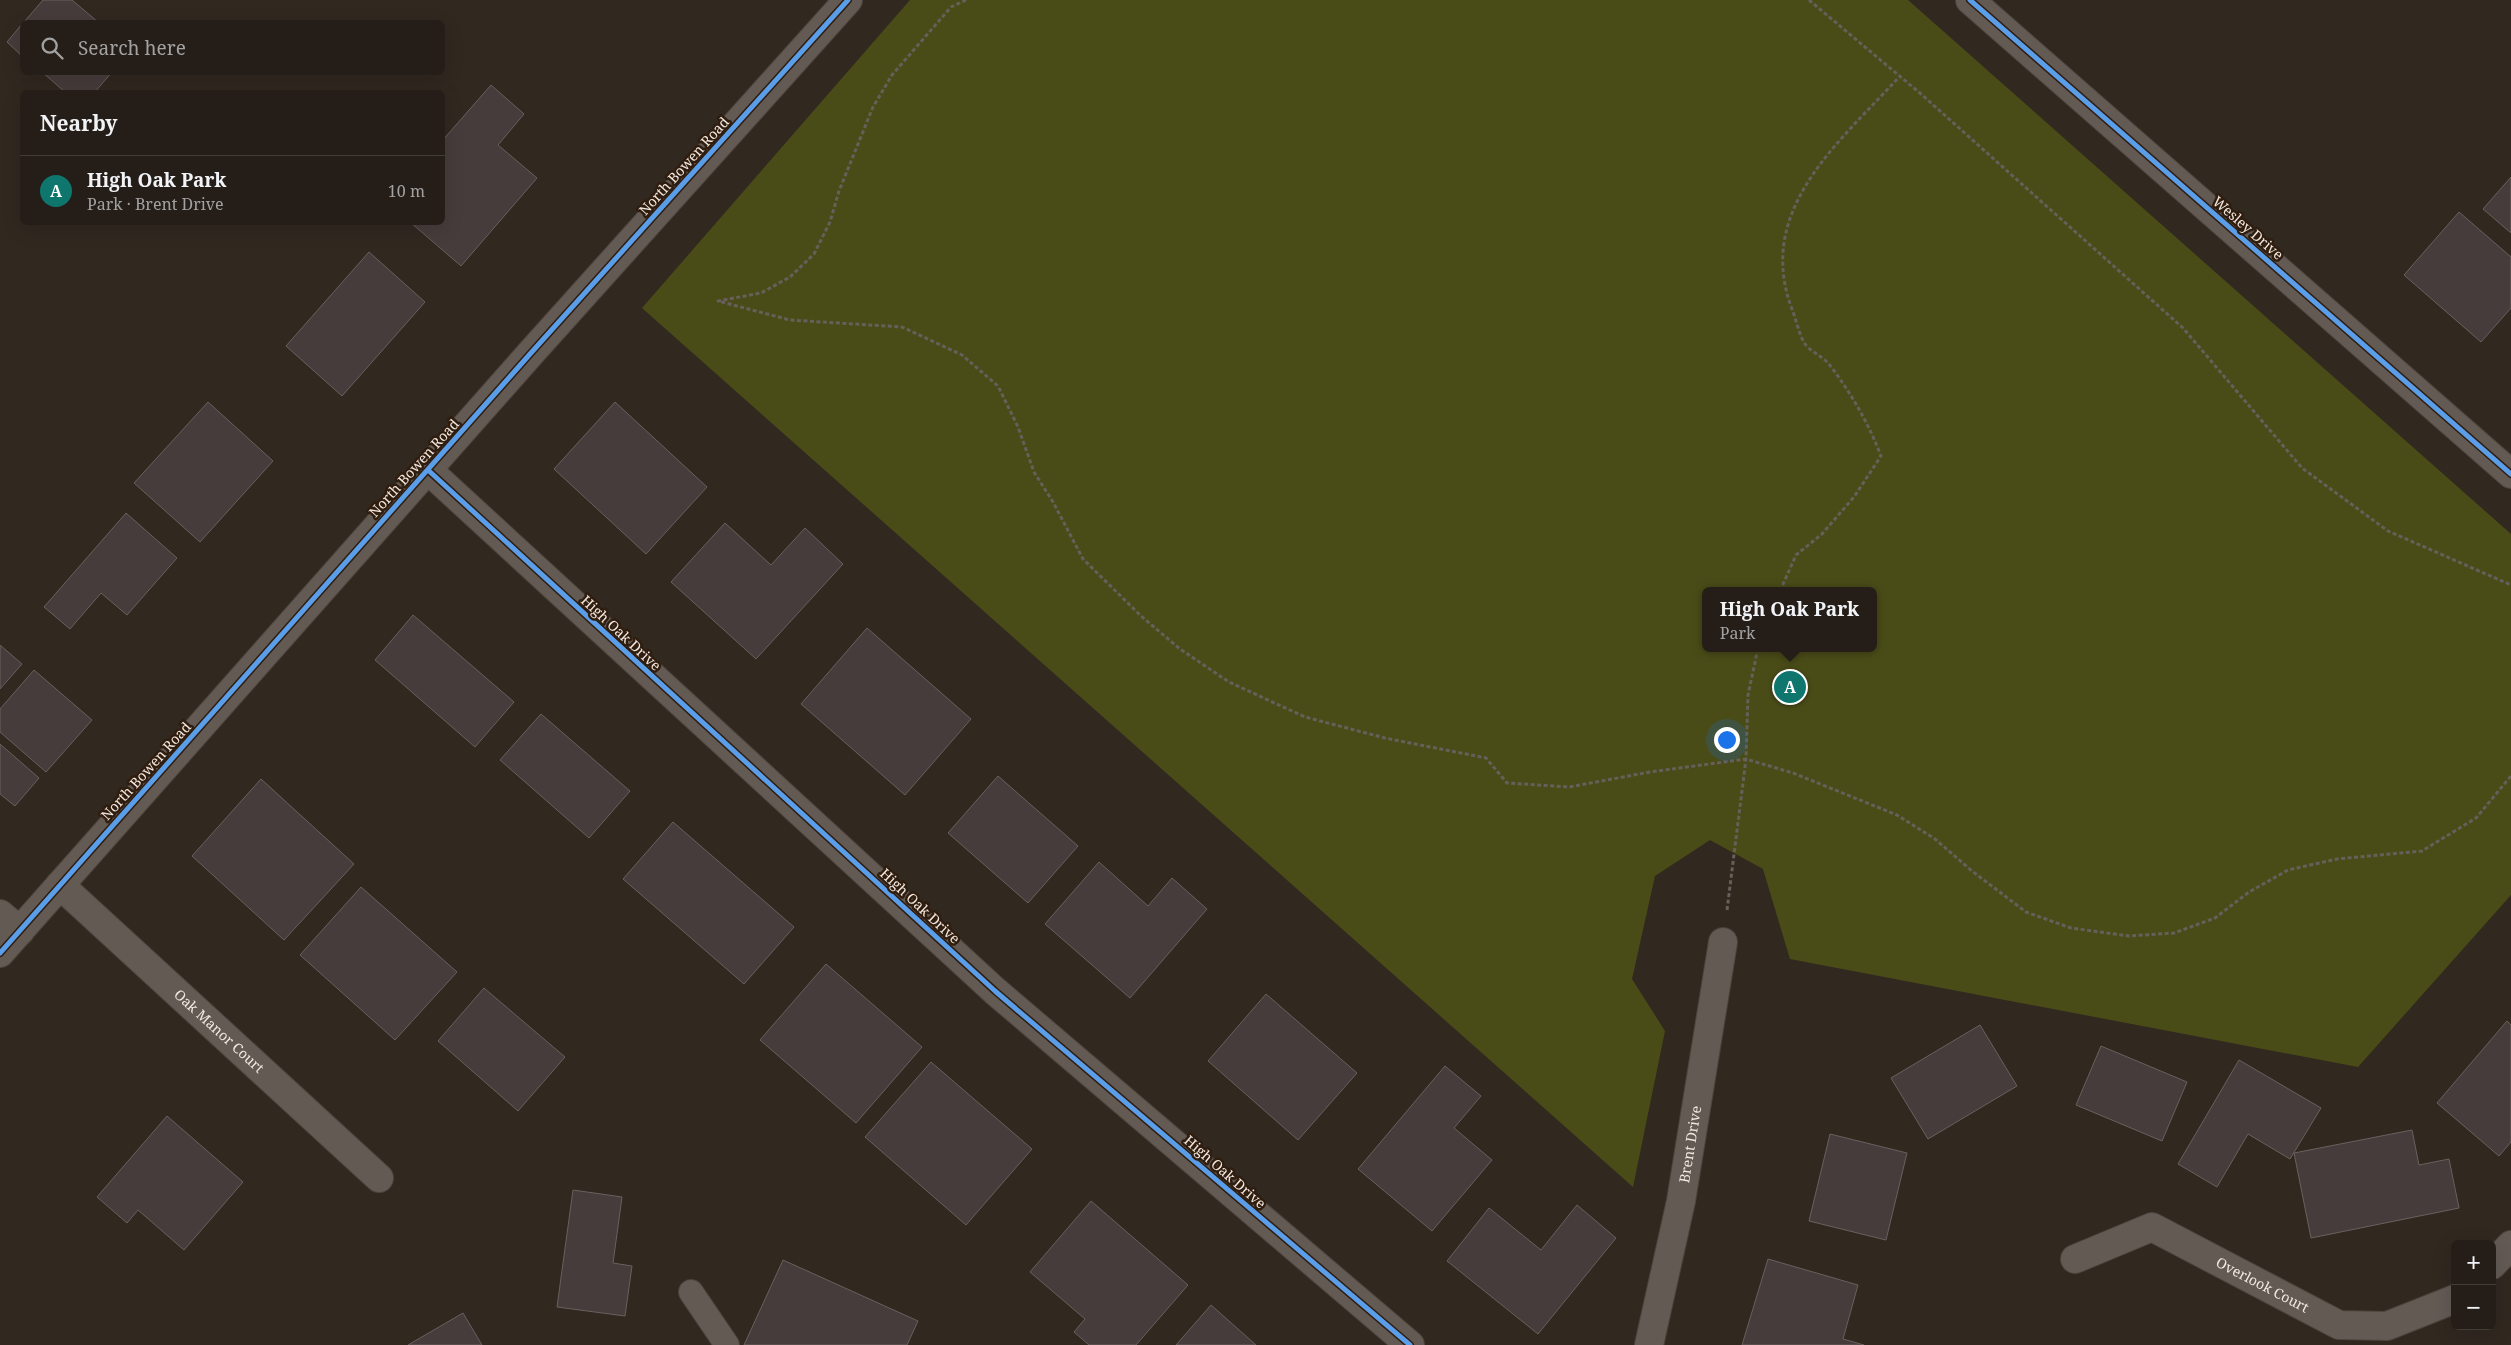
<!DOCTYPE html>
<meta charset="utf-8">
<style>
body{margin:0;font-family:"Noto Serif",serif;background:#2d2721;color:#f1f3f6}
.controls{position:absolute;right:15px;bottom:15px;display:grid;overflow:hidden;border-radius:8px;box-shadow:0 5px 20px #0002}
.controls button{width:45px;height:45px;display:grid;place-items:center;padding:0;border:0;border-bottom:1px solid #423c37;background:#251e18;color:#f1f3f6;font:25px sans-serif}
.you{position:absolute;left:1726px;top:739px;width:18px;height:18px;margin:-12px;border:4px solid #fff;border-radius:50%;background:#1a73e8;box-shadow:0 0 0 8px #1a73e833}
.badge{display:grid;place-items:center;width:32px;height:32px;border-radius:50%;background:#0f766e;color:#fff;font-size:16px;font-weight:700}
.pin{position:absolute;translate:-50% -50%;border:2px solid #fff;box-shadow:0 1px 5px #0006}
.popup{position:absolute;left:1702px;top:587px;width:175px;height:65px;box-sizing:border-box;display:grid;place-content:center;border-radius:8px;background:#251e18;filter:drop-shadow(0 1px 4px #0005);font-size:16px;white-space:nowrap;color:#a3a2a2}
.popup b{font-size:19px;color:#f1f3f6}
.popup::after{content:'';position:absolute;left:50%;top:100%;margin-left:-10px;border:10px solid transparent;border-top-color:#251e18}
.list{margin:0;padding:0;list-style:none}
h2{display:flex;justify-content:space-between;align-items:center;height:65px;margin:0;padding:0 20px;font-size:21px}
h2 small{font-size:16px;font-weight:400;color:#a3a2a2}
.list li{display:grid;grid-template-columns:32px 1fr auto;gap:15px;align-items:center;box-sizing:border-box;height:70px;padding:0 20px;border-top:1px solid #423c37}
.list b{display:block;font-size:19px;white-space:nowrap}
.list p{margin:0;font-size:16px;white-space:nowrap;color:#a3a2a2}
.list em{font-size:16px;font-style:normal;color:#a3a2a2}
.icon{flex:none;width:28px;height:28px;fill:none;stroke:currentColor;stroke-width:2;stroke-linecap:round;stroke-linejoin:round}
.map{position:relative;flex:none;width:2511px;height:1345px;overflow:hidden}
.search{position:absolute;background:#251e18;box-shadow:0 5px 20px #0002;left:20px;top:20px;width:425px;height:55px;display:flex;align-items:center;gap:12px;box-sizing:border-box;padding:0 18px;border-radius:8px;color:#a3a2a2;font-size:19px}
.panel{position:absolute;background:#251e18;box-shadow:0 5px 20px #0002;left:20px;top:90px;width:425px;height:135px;border-radius:8px}
.map>svg:first-child{display:block}
.green{fill:#4a4c18;fill-rule:evenodd}
.building{fill:#463c3b;stroke:#6a605e}
.lines{fill:none;stroke-linecap:round;stroke-linejoin:round}
.lane-casing{stroke:#4d443d;stroke-width:26}
.street-casing{stroke:#4d443d;stroke-width:30}
.secondary-casing{stroke:#4d443d;stroke-width:30}
.path{stroke:#665f5a;stroke-width:3;stroke-dasharray:4 2.5;stroke-linecap:butt}
.lane{stroke:#635a54;stroke-width:24}
.street{stroke:#635a54;stroke-width:28}
.secondary{stroke:#645a54;stroke-width:28}
.cycleway-casing{stroke:#2f1d0f;stroke-width:8}
.cycleway{stroke:#5a9eea;stroke-width:5}
.labels{text-anchor:middle;stroke-width:5;stroke-linejoin:round;paint-order:stroke}
.street-label{font-size:14px;fill:#f3e7de;stroke:#2f1d0f}
</style>
<div class="map">
<svg width="2511" height="1345" viewBox="0 0 2511 1345">
<rect width="100%" height="100%" fill="#312820"/>
<path class="green" d="M910 0H1908L2511 534V895L2358 1067 1790 959 1763 869 1710 840 1655 876 1632 979 1665 1031 1633 1187 642 308ZM1706 591H1874V648H1706Z"/>
<path class="building" d="M43 0H72L98 22H24Z
M22 24V56L7 42Z
M42 72H112L95 92H65Z
M491 85 524 114 498 145 537 178 461 266 410 222H442V141Z
M2511 177V233L2483 209Z
M2459 212 2511 257V308L2481 342 2404 275Z
M369 252 425 302 342 396 286 346Z
M208 402 273 461 200 542 134 483Z
M615 402 707 487 646 554 554 469Z
M126 513 177 558 127 615 101 593 70 629 44 607Z
M725 523 771 565 805 528 843 564 756 659 671 582Z
M413 615 514 702 475 747 375 660Z
M867 628 971 719 905 795 801 704Z
M0 645 22 664 0 689Z
M34 670 92 720 46 772 0 732V709Z
M541 714 630 791 589 838 500 760Z
M0 744 39 778 15 806 0 794Z
M998 776 1078 846 1028 903 948 833Z
M261 779 354 864 284 940 192 856Z
M673 822 794 927 744 984 623 879Z
M1099 862 1148 906 1172 878 1207 909 1130 998 1045 924Z
M361 887 457 972 395 1040 300 955Z
M826 964 922 1047 856 1123 760 1040Z
M484 988 565 1057 518 1111 438 1041Z
M1266 994 1357 1073 1298 1140 1208 1061Z
M2507 1021 2511 1025V1142L2499 1156 2437 1103Z
M1980 1025 2017 1086 1928 1139 1891 1078Z
M2101 1046 2187 1082 2162 1141 2076 1105Z
M2239 1060 2321 1108 2290 1159 2248 1134 2217 1187 2178 1164Z
M931 1062 1032 1149 966 1225 865 1137Z
M1445 1066 1481 1096 1454 1128 1492 1160 1432 1231 1358 1169Z
M167 1116 243 1182 184 1250 138 1210 127 1223 97 1197Z
M2412 1130 2419 1165 2449 1159 2459 1208 2311 1238 2294 1153Z
M1830 1134 1907 1153 1886 1240 1809 1221Z
M573 1190 622 1197 613 1263 632 1266 625 1316 557 1307Z
M1091 1201 1188 1285 1136 1345H1089L1074 1332 1085 1319 1030 1272Z
M1577 1205 1616 1238 1538 1334 1447 1261 1489 1208 1541 1250Z
M1768 1259 1858 1285 1843 1339 1864 1345H1742Z
M783 1260 918 1321 907 1345H744Z
M1211 1305 1256 1345H1176Z
M463 1313 482 1345H408Z"/>
<g class="lines">
<g class="lane-casing">
<path id="lane" d="M691 1292 727 1345"/>
</g>
<g class="street-casing">
<g id="street">
<path d="M1970 0 2511 474"/>
<path d="M428 470 995 991 1410 1345"/>
<path id="s1" d="M60 885 379 1178"/>
<path d="M0 914 20 931"/>
<path id="s2" d="M2075 1259 2152 1227 2339 1325 2387 1326 2455 1299"/>
<path d="M2492 1265 2511 1245"/>
<path id="s3" d="M1649 1345 1681 1201 1723 942"/>
</g>
</g>
<g class="secondary-casing">
<path id="secondary" d="M0 953 530 354 848 0"/>
</g>
<path class="path" d="M966 0 951 7 892 75 873 107 839 191 830 222 814 254 790 277 761 293 718 301 790 320 902 327 962 355 998 386 1018 427 1034 472 1053 502 1083 559 1141 616 1180 649 1229 682 1305 717 1385 738 1486 758 1507 783 1569 787 1650 772 1746 759 1793 773 1897 815 1935 839 1972 871 2026 912 2071 928 2129 936 2174 933 2215 918 2249 892 2288 870 2337 859 2422 851 2476 818 2511 776
M1809 0 1921 94 2183 328 2302 468 2388 531 2511 585
M1780 591 1796 555 1822 534 1854 497 1881 456C1868 422 1851 393 1829 364 1822 356 1811 352 1805 344 1799 335 1796 319 1792 309 1754 209 1841 141 1900 76
M1727 910 1746 759 1748 695 1758 648"/>
<use href="#lane" class="lane"/>
<use href="#street" class="street"/>
<use href="#secondary" class="secondary"/>
<g class="cycleway-casing">
<path id="cycleway" d="M1970 0 2511 474
M428 470 995 991 1410 1345
M0 953 530 354 848 0"/>
</g>
<use href="#cycleway" class="cycleway"/>
</g>
<g class="labels">
<g class="street-label">
<text transform="translate(684 166) rotate(-48)" y="5">North Bowen Road</text>
<text transform="translate(2248 228) rotate(41)" y="5">Wesley Drive</text>
<text transform="translate(414 468) rotate(-48)" y="5">North Bowen Road</text>
<text transform="translate(621 633) rotate(43)" y="5">High Oak Drive</text>
<text transform="translate(146 771) rotate(-48)" y="5">North Bowen Road</text>
<text transform="translate(920 906) rotate(43)" y="5">High Oak Drive</text>
<text dy="5" stroke="none"><textPath href="#s1" startOffset="216">Oak Manor Court</textPath></text>
<text dy="5" stroke="none"><textPath href="#s3" startOffset="205">Brent Drive</textPath></text>
<text transform="translate(1225 1172) rotate(41)" y="5">High Oak Drive</text>
<text dy="5" stroke="none"><textPath href="#s2" startOffset="208">Overlook Court</textPath></text>
</g>
</g>
</svg>
<div class="controls">
<button>+</button>
<button>−</button>
</div>
<div class="you"></div>
<div class="pin badge" style="left:1790px;top:687px">A</div>
<div class="popup"><b>High Oak Park</b>Park</div>
<div class="search"><svg class="icon" aria-label="search" viewBox="0 0 24 24"><circle cx="10" cy="10" r="6"/><path d="M15 15l6 6"/></svg>Search here</div>
<section class="panel">
<h2>Nearby<small></small></h2>
<ul class="list">
<li><span class="badge">A</span><div><b>High Oak Park</b><p>Park · Brent Drive</p></div><em>10 m</em></li>
</ul>
</section>
</div>
